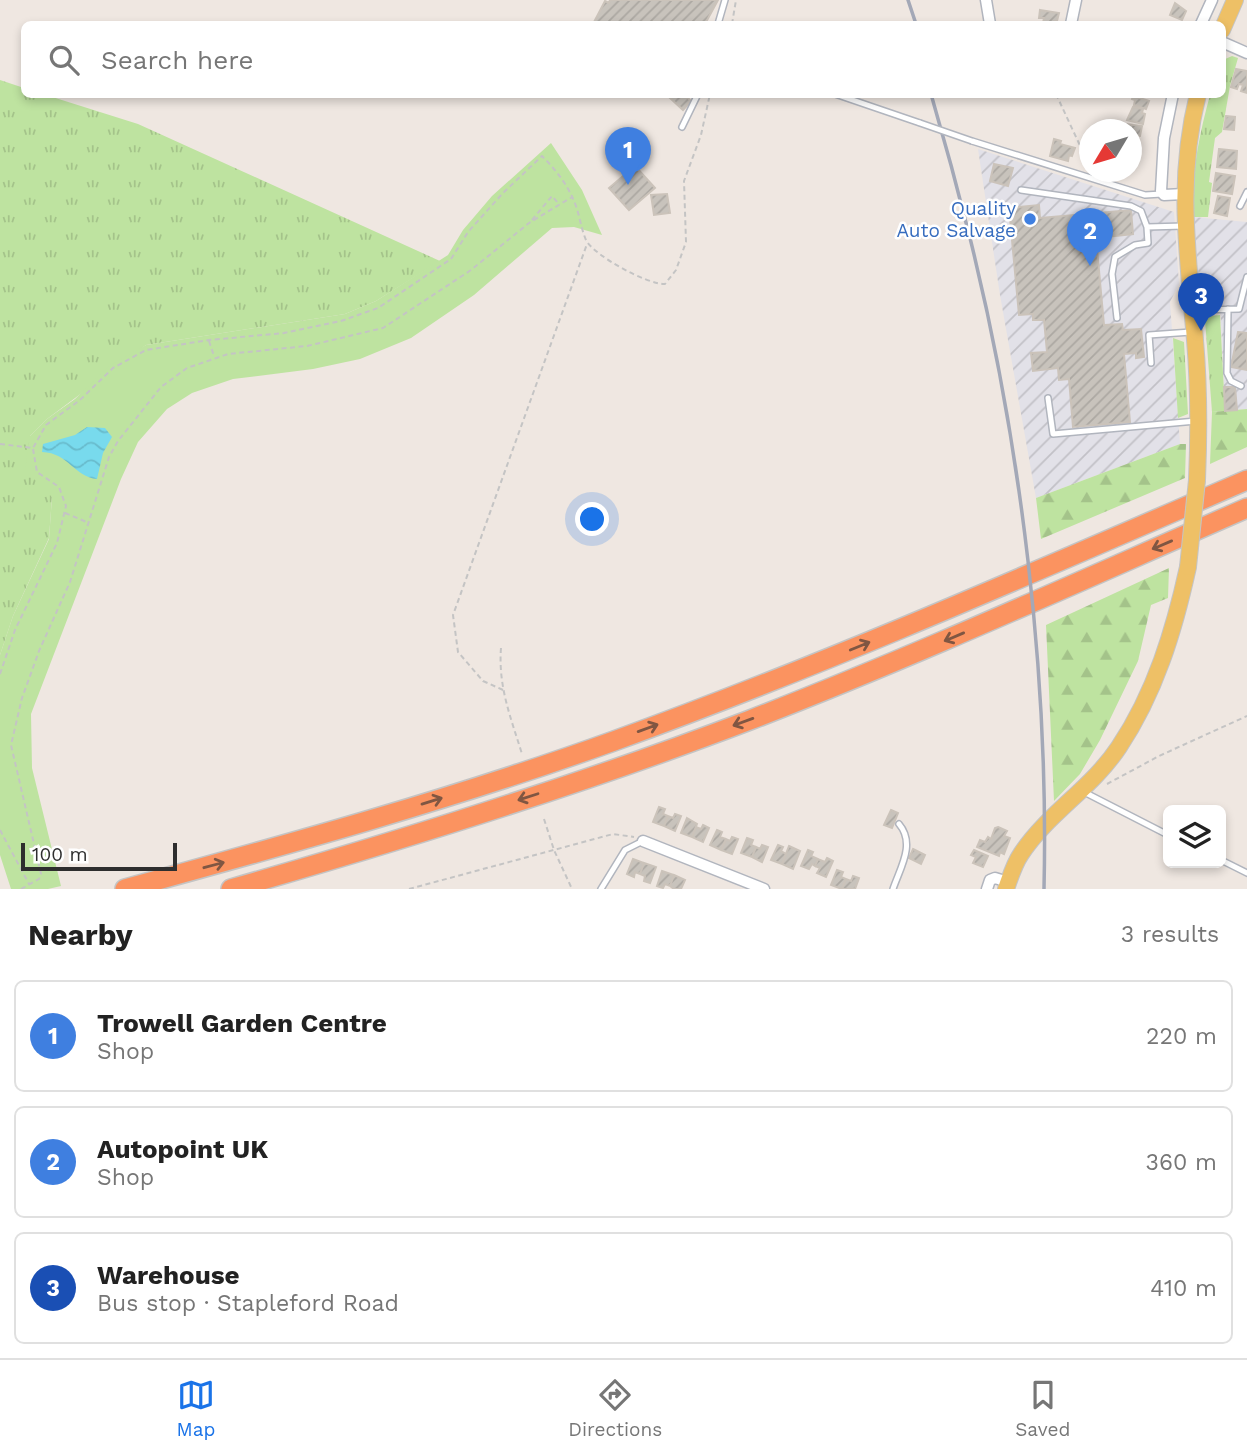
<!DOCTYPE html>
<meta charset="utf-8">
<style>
body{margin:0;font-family:"Work Sans",sans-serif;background:#f6f6f6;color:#222}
.controls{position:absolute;right:21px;bottom:21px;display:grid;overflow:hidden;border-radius:10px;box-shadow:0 4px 10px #0003}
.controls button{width:63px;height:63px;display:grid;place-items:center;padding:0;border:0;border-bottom:2px solid #e0e0e0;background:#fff;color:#222;font:35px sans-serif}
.compass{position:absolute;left:1079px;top:119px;width:63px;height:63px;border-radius:50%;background:#fff;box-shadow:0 4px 10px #0003;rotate:232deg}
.scale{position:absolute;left:21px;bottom:18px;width:156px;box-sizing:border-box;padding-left:7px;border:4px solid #2e2e2e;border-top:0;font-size:19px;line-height:24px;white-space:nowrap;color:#2e2e2e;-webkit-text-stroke:5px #fff;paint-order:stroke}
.you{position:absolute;left:593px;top:520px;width:24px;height:24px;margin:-18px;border:5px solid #fff;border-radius:50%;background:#1a73e8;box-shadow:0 0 0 10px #1a73e833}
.badge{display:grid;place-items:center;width:46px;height:46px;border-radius:50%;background:#1a73e8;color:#fff;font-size:23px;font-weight:700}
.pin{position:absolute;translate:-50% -58px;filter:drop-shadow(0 2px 4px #0008)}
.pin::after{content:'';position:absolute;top:37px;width:24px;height:21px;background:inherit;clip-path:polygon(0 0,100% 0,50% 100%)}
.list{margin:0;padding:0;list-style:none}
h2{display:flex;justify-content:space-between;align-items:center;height:91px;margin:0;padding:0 28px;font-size:30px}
h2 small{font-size:23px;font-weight:400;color:#767676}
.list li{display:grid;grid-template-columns:46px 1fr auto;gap:21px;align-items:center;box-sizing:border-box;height:112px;margin:0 14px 14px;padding:0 14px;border:2px solid #e0e0e0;border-radius:10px}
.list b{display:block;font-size:26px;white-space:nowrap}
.list p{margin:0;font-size:23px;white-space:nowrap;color:#767676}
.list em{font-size:23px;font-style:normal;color:#767676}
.icon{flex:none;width:38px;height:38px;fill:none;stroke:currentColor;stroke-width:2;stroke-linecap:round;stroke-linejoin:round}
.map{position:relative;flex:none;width:1247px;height:889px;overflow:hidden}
.search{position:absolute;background:#fff;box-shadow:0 4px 10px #0003;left:21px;right:21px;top:21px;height:77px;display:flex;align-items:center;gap:18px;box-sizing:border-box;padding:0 24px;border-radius:10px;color:#767676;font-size:26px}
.sheet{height:469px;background:#fff}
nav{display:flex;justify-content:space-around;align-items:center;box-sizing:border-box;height:98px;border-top:2px solid #e0e0e0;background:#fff;font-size:19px;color:#767676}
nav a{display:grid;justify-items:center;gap:4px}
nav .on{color:#1a73e8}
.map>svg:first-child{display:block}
.industrial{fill:url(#industrial-furrows)}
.grass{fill:url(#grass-tufts)}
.forest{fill:url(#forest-firs)}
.park{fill:#bee3a0}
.water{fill:url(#water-waves)}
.building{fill:url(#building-hatch);stroke:#cbc3ba;stroke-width:2}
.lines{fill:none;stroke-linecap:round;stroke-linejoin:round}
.lane-casing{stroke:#b1b5be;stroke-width:8}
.street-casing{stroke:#b1b5be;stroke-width:13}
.primary-casing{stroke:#c4c4c4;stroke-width:18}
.highway-casing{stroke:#c4c4c4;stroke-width:22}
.path{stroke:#c4c4c4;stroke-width:2;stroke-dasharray:5 3.5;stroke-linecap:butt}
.lane{stroke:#fff;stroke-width:5}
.street{stroke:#fff;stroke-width:10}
.primary{stroke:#eec066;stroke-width:16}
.highway{stroke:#fb9360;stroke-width:19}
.rail{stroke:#a3a8b7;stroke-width:3.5}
.lane-bridge-casing{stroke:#b1b5be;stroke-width:8;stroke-linecap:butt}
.primary-bridge-casing{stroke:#c4c4c4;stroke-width:18;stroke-linecap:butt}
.lane-bridge{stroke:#fff;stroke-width:5}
.primary-bridge{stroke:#eec066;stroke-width:16}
.oneway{stroke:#805642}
.shop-dot{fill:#3f7fe0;stroke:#fff;stroke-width:2.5}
.labels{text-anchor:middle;stroke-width:5;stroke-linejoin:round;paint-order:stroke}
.shop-label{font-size:19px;fill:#366cbe;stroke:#fff;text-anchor:end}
</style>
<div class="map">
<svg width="1247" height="889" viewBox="0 0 1247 889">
<defs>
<pattern id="industrial-furrows" width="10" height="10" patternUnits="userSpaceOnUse" patternTransform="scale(1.75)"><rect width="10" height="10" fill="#e2e1e8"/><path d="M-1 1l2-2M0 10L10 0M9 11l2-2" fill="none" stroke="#c2c1c7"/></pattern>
<pattern id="grass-tufts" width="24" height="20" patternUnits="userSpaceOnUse" patternTransform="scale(1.75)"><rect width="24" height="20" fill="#bee3a0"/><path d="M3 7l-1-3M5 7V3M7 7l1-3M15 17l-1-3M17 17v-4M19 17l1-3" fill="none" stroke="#a4c38a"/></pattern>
<pattern id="forest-firs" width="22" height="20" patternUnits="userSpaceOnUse" patternTransform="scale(1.75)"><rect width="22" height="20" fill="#bee3a0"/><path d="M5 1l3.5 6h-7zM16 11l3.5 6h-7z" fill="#a4c38a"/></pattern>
<pattern id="water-waves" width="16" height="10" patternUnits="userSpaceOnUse" patternTransform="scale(1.75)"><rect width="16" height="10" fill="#78daed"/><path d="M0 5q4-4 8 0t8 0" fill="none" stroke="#68bbcc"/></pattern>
<pattern id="building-hatch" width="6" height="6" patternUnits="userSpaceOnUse" patternTransform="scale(1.75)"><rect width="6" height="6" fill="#c8c3bc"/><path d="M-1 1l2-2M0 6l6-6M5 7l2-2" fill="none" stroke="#aca8a2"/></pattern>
</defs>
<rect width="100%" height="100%" fill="#efe7e1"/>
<path class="industrial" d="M978 149 1174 212 1179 284 1170 302 1180 444 1036 498 1000 295Z
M1193 217 1247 222V409L1225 411 1220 302 1199 279Z"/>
<path class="grass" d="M1232 56 1238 58 1230 86 1222 132 1215 138 1209 182 1212 183 1208 217H1193C1191 175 1199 135 1210 95L1222 94 1223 60Z
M0 80 24 88V94L46 95 138 124 440 261 376 301 345 314 146 345 47 419 30 436 52 497 49 538 13 616 0 655Z
M1220 315 1225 411 1212 412 1205 320 1210 316Z
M1173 338 1184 342 1188 414 1178 418Z"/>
<path class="forest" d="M1247 409V447L1210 464 1212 412Z
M1180 444H1186L1185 478 1041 539 1036 498Z
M1169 568 1168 598 1151 605 1138 661 1100 740 1080 774 1054 801 1046 625Z"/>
<path class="park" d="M551 143 582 190 602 235 574 227 552 228 474 295 411 338 360 359 313 369 233 379 192 393 167 409 138 442 121 479 31 714 32 768 61 886 48 889H11L0 855V655L13 616 49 539 52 497 25 470 30 436 47 419 75 399 109 366 146 345 345 314 376 301 448 255 463 230 492 196Z"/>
<path class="water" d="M87 427 105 428 112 437 103 453 97 479C74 477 69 453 42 452L43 444 75 435Z"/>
<path class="building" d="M610 0H718L705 24H593L605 1 609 3Z
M1175 3 1186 11 1182 20 1170 15Z
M1040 10 1059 13 1057 21H1055L1054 24 1043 23 1044 18H1039Z
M1236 69 1247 71V93L1241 91 1243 85 1239 84 1237 89 1231 87Z
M671 94H684L691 101 683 110 669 97Z
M1133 96 1149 101 1146 109 1134 105 1135 100 1132 99Z
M1133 107 1143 109 1142 113 1145 114 1143 124 1127 120Z
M1226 116 1235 117 1234 130 1224 129Z
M1126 124 1142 126 1140 136 1132 135V130H1125Z
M1054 139 1061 141 1060 144 1075 148 1072 156 1069 155 1068 161 1050 156Z
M1219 149 1237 151 1236 169 1217 167Z
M994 164 1013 168 1008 186 990 181Z
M635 166 655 188 629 210 609 188Z
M1216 173 1235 176 1232 194 1213 191Z
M667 194 670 213 654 215 651 195Z
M1218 196 1230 198 1227 216 1214 213Z
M1039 205 1040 218 1131 210 1133 234 1096 238 1104 325 1122 324 1123 330 1141 329 1144 357 1136 358V353L1124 354 1130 422 1073 427 1069 379 1059 380 1058 368 1033 371 1031 353 1047 352 1044 320H1033V314L1019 315 1009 208Z
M1238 332 1247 333V370L1231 367Z
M1224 387H1235L1237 410 1225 411Z
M659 807 665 809 663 814 668 816 664 826 653 822Z
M891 810 898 813 892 828 884 825Z
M675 814 681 816 675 831 664 826 668 816 673 818Z
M687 818 697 824 692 837 681 833Z
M703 825 709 828 703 842 692 837 696 827 701 829Z
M998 827 1007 831 1004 836 1010 838 1004 854 1000 852 999 856 977 847 980 840 985 842 988 837 991 839 995 828Z
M717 830 722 832 720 837 726 839 721 850 710 845Z
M732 837 738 839 732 854 721 850 726 839 730 841Z
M747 838 753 840 751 845 756 847 752 857 741 853Z
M762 845 768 847 762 862 752 857 756 847 760 849Z
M778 845 783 847 781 851 786 854 782 864 771 860Z
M789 846 800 851 793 869 782 864Z
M913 849 925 855 921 864 909 858Z
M808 850 813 852 811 856 818 859 815 866 812 864 809 869 801 866Z
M974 850 988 856 983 867 973 863 976 857 971 855Z
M827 858 833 861 826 877 817 873 820 868 815 866 818 859 825 862Z
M633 859 644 863 640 874 635 872 634 877 627 874Z
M644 863 656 867 650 883 644 881 645 876 640 874Z
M837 870 843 872 841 877 846 879 842 889 831 885Z
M662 871 674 875 670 886 665 884 663 888 657 886Z
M674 875 685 880 681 889H674L670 886Z
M853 876 859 878 855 889H842L846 879 851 881Z"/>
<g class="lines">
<g class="lane-casing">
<path id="lane" d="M718 24 725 0
M835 94 920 123
M682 127 698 94
M972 141 1145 195 1162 194
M1021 190 1131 206 1141 211 1147 227
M1240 206 1247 192
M1228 309 1227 373 1231 381 1241 386
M1195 310 1239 309 1247 277
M1117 318 1112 274 1115 257 1135 245 1148 243 1147 227 1184 226
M1151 363 1149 335 1191 332
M1048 398 1053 434 1196 421
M1084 792 1168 835
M1221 860 1247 873
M601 889 625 850 643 841
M893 889C900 868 916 844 899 824"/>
</g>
<g class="street-casing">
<path id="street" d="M986 0 990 24
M1071 24 1076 0
M1201 24 1212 0
M1222 42 1247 53
M1173 94 1164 138 1161 191 1164 195 1184 194
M643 841 764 889
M987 889 990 880 995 878 1008 882"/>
</g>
<g class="primary-casing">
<path id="primary" d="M1222 30 1235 0
M1197 480C1199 433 1199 387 1195 340 1188 253 1176 182 1198 94
M1006 889C1010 878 1014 864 1021 854 1047 814 1092 788 1119 747 1155 693 1174 631 1188 567"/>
</g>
<g class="highway-casing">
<path id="highway" d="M125 889C289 844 453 799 614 741 829 663 1037 571 1247 480
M231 889C406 839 580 785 750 720 918 655 1082 580 1247 508"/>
</g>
<path class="path" d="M732 24 736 0
M1056 94 1090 167
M532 220 552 196 559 204
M209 341 214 356
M0 444 33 448 46 425 80 400 113 368 146 350 209 340 284 333 341 321 378 308 451 259 468 232 503 193 542 156C558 172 570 188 577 209 580 219 582 231 586 240 593 255 648 285 665 284L676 270 686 242 684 181 701 135 710 94
M65 513 89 523
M501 648C498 687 511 718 522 754
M0 674 15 630 57 543 66 506 59 487 37 472 33 449
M503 690 483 681 458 652 453 615 587 244
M1107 784 1159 756 1247 716
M544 819 554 850 572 889
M0 830 29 884
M21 889 39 879 41 874 11 745 22 698 39 651 70 582 109 457 118 441 161 387 187 368 228 354 307 346 383 328 471 270 529 223 572 197
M409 889 613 834 634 837"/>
<use href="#lane" class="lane"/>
<use href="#street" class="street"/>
<use href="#primary" class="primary"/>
<use href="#highway" class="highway"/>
<path class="rail" d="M908 0 916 24
M931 94C945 142 958 190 970 238 1021 444 1049 676 1044 889"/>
<g class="lane-bridge-casing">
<path id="lane-bridge" d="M920 123 972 141"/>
</g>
<g class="primary-bridge-casing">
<path id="primary-bridge" d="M1188 567 1197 480"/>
</g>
<use href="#lane-bridge" class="lane-bridge"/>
<use href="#primary-bridge" class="primary-bridge"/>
</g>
<defs><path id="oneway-shaft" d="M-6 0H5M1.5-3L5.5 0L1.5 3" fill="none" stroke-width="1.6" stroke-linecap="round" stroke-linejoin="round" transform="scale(1.75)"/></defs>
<g class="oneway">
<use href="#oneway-shaft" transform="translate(1162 545) rotate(157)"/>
<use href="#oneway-shaft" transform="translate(954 637) rotate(157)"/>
<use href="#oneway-shaft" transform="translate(860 646) rotate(-22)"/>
<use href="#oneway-shaft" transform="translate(743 722) rotate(160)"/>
<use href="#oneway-shaft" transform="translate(648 728) rotate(-20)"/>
<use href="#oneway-shaft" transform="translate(528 797) rotate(162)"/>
<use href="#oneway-shaft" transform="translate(432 801) rotate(-17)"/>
<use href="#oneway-shaft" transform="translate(214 865) rotate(-15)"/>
</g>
<circle class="shop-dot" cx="1030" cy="219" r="7"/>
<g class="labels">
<g class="shop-label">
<text x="1016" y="215">Quality<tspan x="1016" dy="22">Auto Salvage</tspan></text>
</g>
</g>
</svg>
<div class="controls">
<button><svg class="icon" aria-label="layers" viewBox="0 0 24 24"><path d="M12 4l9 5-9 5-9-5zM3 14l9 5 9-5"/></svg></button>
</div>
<svg class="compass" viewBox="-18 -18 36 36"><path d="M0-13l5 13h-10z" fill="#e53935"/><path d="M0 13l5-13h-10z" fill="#767676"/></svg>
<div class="scale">100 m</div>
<div class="you"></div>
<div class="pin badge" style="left:628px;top:185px;background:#3f7fe0">1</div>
<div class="pin badge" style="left:1090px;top:266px;background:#3f7fe0">2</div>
<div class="pin badge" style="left:1201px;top:331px;background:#1a4fb4">3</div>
<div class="search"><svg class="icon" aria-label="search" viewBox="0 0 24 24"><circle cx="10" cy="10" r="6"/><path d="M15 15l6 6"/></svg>Search here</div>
</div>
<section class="sheet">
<h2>Nearby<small>3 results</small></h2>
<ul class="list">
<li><span class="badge" style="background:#3f7fe0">1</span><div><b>Trowell Garden Centre</b><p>Shop</p></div><em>220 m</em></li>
<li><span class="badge" style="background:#3f7fe0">2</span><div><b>Autopoint UK</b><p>Shop</p></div><em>360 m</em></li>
<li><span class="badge" style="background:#1a4fb4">3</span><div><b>Warehouse</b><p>Bus stop · Stapleford Road</p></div><em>410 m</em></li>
</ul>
</section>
<nav>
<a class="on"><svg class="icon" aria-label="map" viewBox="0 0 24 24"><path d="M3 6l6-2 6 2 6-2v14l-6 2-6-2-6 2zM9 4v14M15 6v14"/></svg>Map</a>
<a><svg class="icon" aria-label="directions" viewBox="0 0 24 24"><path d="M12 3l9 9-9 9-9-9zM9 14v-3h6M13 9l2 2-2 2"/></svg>Directions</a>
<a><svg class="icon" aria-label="saved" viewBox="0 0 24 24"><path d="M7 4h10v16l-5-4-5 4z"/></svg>Saved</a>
</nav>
